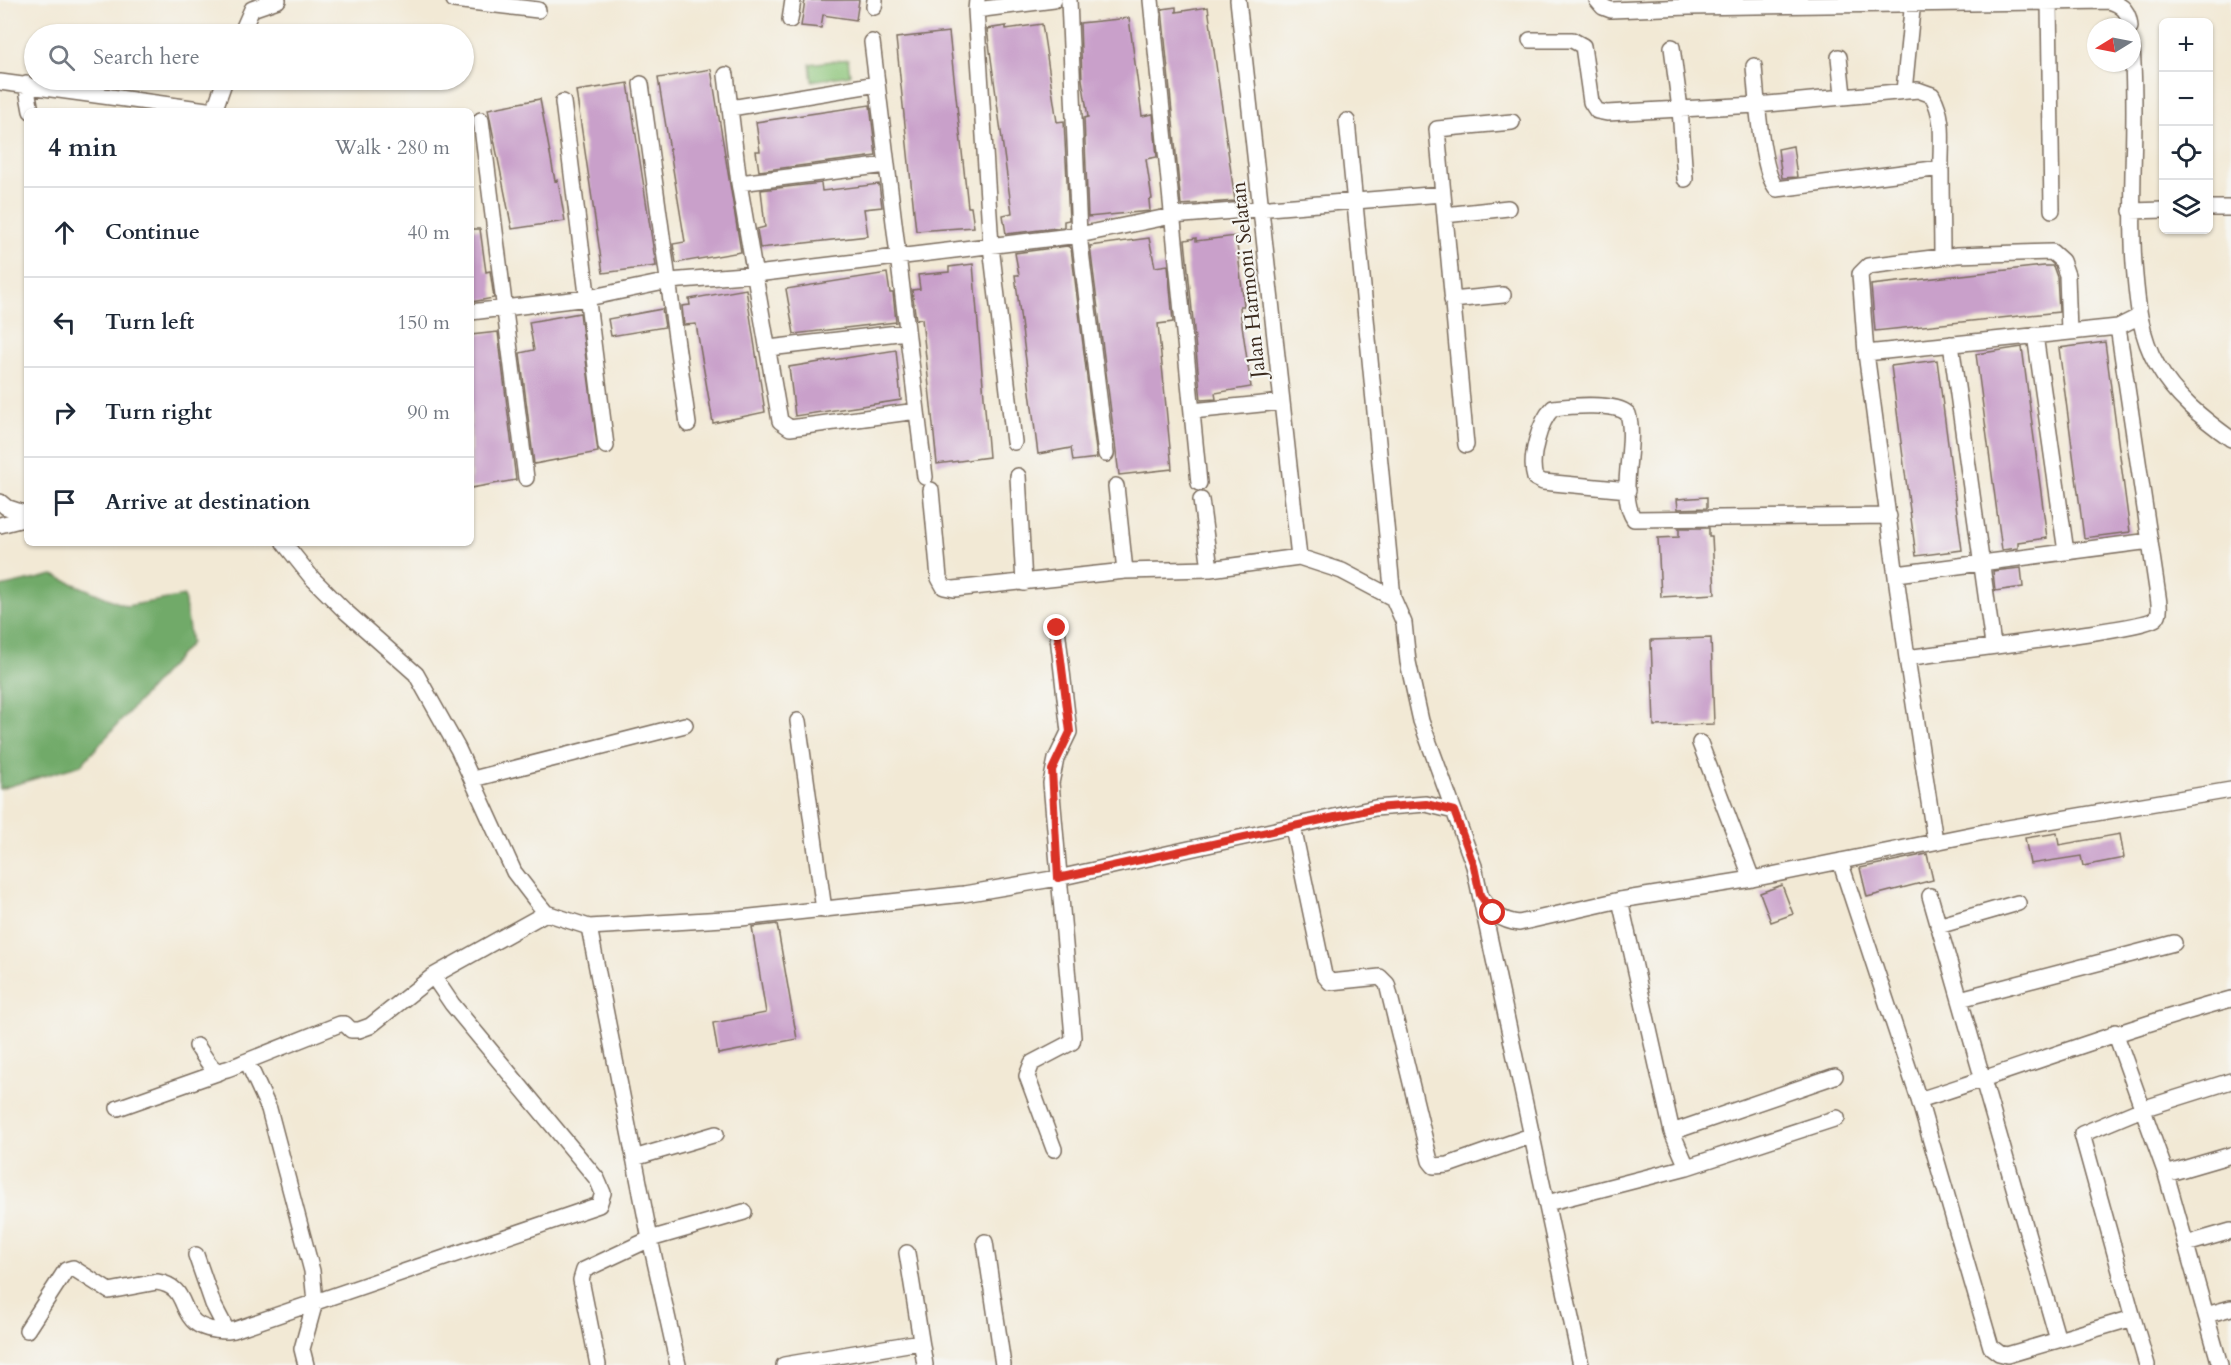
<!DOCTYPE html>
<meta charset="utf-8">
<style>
body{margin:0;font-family:Cardo,serif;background:#f2f2f3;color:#1f2937}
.controls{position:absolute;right:18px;top:18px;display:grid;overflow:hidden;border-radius:9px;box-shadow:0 2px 4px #0004}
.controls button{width:54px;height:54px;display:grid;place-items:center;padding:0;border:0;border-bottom:2px solid #e0e1e3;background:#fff;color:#1f2937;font:30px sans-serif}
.compass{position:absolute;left:2087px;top:18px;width:54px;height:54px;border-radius:50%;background:#fff;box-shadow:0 2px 4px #0004;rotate:260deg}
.stop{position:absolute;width:18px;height:18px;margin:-14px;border:4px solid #d93025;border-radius:50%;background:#fff}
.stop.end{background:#d93025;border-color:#fff;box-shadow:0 2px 6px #0008}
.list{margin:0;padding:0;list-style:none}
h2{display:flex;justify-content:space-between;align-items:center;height:78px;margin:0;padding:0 24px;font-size:26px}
h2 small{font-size:20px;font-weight:400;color:#747a83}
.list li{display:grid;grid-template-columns:39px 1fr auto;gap:18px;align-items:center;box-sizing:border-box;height:90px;padding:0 24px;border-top:2px solid #e0e1e3}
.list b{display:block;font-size:22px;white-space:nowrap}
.list em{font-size:20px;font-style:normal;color:#747a83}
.icon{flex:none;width:33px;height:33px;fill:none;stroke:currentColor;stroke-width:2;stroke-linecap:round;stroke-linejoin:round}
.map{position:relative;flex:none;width:2231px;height:1365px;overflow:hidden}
.search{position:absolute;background:#fff;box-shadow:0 2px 4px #0004;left:24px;top:24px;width:450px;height:66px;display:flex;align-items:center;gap:15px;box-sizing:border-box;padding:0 21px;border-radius:33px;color:#747a83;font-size:22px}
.panel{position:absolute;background:#fff;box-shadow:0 2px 4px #0004;left:24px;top:108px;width:450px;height:438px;border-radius:9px}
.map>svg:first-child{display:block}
.green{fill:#8cc579;stroke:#64784c;stroke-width:1.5}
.forest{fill:#71aa69;stroke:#566a44;stroke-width:1.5}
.building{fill:#c9a0ca}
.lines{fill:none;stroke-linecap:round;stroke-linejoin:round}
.minor-casing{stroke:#7b6d5e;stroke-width:18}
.minor{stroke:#fff;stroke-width:15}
.route{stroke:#d93025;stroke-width:8}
.labels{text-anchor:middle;stroke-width:4.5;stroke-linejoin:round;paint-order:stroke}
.street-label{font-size:21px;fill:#3b2a1e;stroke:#f6f6f2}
</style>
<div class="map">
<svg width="2231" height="1365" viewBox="0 0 2231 1365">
<rect width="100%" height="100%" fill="#f6f6f2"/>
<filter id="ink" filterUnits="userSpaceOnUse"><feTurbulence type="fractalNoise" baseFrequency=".0167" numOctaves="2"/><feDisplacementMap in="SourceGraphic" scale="12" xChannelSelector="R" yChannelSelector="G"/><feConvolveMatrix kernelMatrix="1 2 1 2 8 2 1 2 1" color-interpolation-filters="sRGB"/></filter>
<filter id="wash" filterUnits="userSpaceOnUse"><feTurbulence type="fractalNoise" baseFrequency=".008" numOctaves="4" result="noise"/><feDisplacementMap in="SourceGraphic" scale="24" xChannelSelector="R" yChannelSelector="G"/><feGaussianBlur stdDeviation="1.35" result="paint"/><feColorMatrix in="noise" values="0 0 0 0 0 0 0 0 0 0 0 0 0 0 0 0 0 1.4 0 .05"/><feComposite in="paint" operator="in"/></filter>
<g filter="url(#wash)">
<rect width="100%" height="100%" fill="#f2e9d5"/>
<path class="green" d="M848 59 850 75 812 81 810 64Z"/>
<path class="forest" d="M53 575 126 606 184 596 191 643 81 765 0 789V587Z"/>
<g id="blocks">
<path class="building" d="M805 0H859L856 20 823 15 821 28 801 26Z
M1176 7V12L1208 7 1235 201 1181 205 1162 9Z
M1129 18 1142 116 1153 114 1157 157 1146 159 1152 199 1149 200 1150 211 1088 217 1084 118 1088 117 1082 79 1080 23Z
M1042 24 1057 122 1064 121 1069 220 1064 221V227L1006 234 1003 215 1012 213 987 29 1006 26V29Z
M949 32 968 207H971L974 227 916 231 896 38Z
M711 69 741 252 676 263 673 244 685 242 658 78Z
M628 83 656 266 603 273 576 91Z
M540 99 555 181 558 180 565 221 512 229 488 109Z
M870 105 876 156 759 171 756 151H760L756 122Z
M1793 146 1797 177 1782 178 1778 149Z
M821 183 822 191 879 184 882 207 864 209 868 236 760 248 757 229 765 227 761 190Z
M471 229H480L486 272 490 271 494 298 471 302Z
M1236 236 1244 306H1240L1241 318 1251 387 1215 393 1216 399 1201 400 1185 240 1196 238V241Z
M1149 238 1155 267 1168 265 1173 322 1158 324 1172 469 1119 475 1090 246Z
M1067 246 1071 248 1097 458 1073 461 1071 448 1038 454 1015 275H1019L1015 253Z
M973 264 989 457 937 464 922 319 916 320 912 290 920 289 918 275 949 272V267Z
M2044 266H2053L2057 277 2059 312 1875 331 1871 285Z
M887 273 890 293H893L896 322 794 334 786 289Z
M746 289 765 412 713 423 696 324 684 325 682 306 690 305 689 299Z
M662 309 665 327 611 336 608 319Z
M580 313 598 452 534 464 520 353 534 350 529 322Z
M498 332 516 480 471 488V335Z
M2105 342 2130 532 2084 538 2059 348Z
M2022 347 2047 538 2018 542V548L2002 550 1976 354Z
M896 350 901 400 795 416 789 367Z
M1937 360 1962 550 1916 556 1891 366Z
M1707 497V508L1678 509 1677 499Z
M1679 528H1709V536H1712L1715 594 1661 597 1658 538 1679 537Z
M2021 568 2023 587 1995 591 1993 571Z
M1711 638 1714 724 1654 726 1651 640Z
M2057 833 2059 845 2120 834 2124 858 2083 866 2081 856 2030 864 2025 838Z
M1927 854 1933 880 1867 897 1860 868Z
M1782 885 1793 914 1771 922 1760 893Z
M777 924 797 1039 718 1054 713 1023 766 1013 752 927Z"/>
</g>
</g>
<g filter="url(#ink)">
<use href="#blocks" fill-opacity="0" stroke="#7b6d5e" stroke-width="1.5"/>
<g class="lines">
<g class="minor-casing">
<path id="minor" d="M454 0 538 10
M977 0 976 10 991 246 1014 442
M1069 0 1079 235 1106 454
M1151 0 1199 483
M1238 0 1299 557
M1597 0 1603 7 1611 10 1689 7
M1689 0V7L2109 1C2123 5 2129 12 2130 27
M2049 2 2052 210
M874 7 875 0
M976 10 1054 0
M790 20 793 0
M241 34 252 9 278 0
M1530 40H1572L1583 46 1591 102 1597 111 1607 113 1680 109 1685 179
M872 42 925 477
M1672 47 1680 109 1757 105 1918 90 1932 95C1946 120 1940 144 1941 172 1941 200 1942 228 1942 257
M2132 49C2138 120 2129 192 2134 264 2137 299 2139 334 2157 365 2175 397 2202 418 2231 439
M1839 57 1843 95
M1754 66C1756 91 1761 173 1777 189L1941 168
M726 75 739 183 780 421 790 428 917 411
M0 82 214 111
M26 84 31 111
M641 84 688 424
M1904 91 1913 0
M563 102 606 446
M731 108 877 84
M214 111 225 80
M481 120 526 478
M1347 121 1393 598 1404 623 1408 662 1421 721 1454 811
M739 183 887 165
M2208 208H2231
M2131 211 2164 210
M1445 215 1508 208
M1452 300 1503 295
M471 312 588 298 669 281 756 274 1079 235 1172 216 1442 194
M2035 335 2066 552
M1951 344 1993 645
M769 348 907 332
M1866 353 2118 327 2138 317
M1192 411 1281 402
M1466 445 1437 129 1512 122
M1018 476 1024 583
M1116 486 1125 571
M931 490 939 578 944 587 954 589 1125 571 1210 569 1299 557 1342 571 1393 598
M1628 490 1543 482 1535 478C1529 459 1539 422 1553 408 1570 406 1616 402 1628 414 1637 444 1617 493 1634 519L1889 516
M1201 500 1210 569
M0 502 6 507 27 514
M0 525 27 518
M284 543 312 578 345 611 416 674 458 749 514 872 537 902 546 913 589 927 741 918 964 894 1058 878 1375 808 1426 804 1454 811 1474 866 1581 1365
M1897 574 2150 541
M1907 658C1937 653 2147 629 2156 618 2161 613 2159 603 2158 596L2118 327
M798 721 824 910
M1700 743 1752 879
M473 779 685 725
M1293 827 1324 975 1330 982 1380 977 1387 984 1430 1161 1434 1166 1448 1165 1533 1135
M1935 841 1907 658 1866 353 1860 274 1868 266 1957 255 2052 252 2062 261 2067 275 2069 332
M1840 861 1919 1100C2023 1067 2125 1028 2231 999
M1930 896 2058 1340
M1482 899C1493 913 1501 921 1519 923L1620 900 1752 879 1984 832 2231 790
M1620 900 1672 1132 1687 1167
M1938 926 2018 903
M589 927 650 1239 678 1365
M1960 999 2174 943
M2115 1032 2166 1174 2220 1365
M197 1046C217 1076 213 1075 247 1061L269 1109 312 1271 315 1302 302 1349 306 1365
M247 1061 340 1024H345L351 1030H359L370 1026 433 976 546 913
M1919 1100 1991 1347 1999 1353 2007 1355 2133 1318 2147 1365
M118 1108 220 1072
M1672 1132 1835 1076
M1054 1149 1027 1076 1032 1063 1072 1042 1073 1037 1051 783 1056 759 1069 732 1057 628
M634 1158 716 1134
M2166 1174 2231 1155
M1547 1203 1687 1167 1837 1118
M985 1242 1003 1365
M2186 1244 2231 1231
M907 1253 925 1365
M196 1255 213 1304 227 1331 234 1330 599 1205 603 1193 597 1179 452 1004 433 976
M2206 1315 2231 1308
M2133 1318 2082 1134 2142 1109 2231 1081
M27 1330 66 1270 73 1268 109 1291 157 1282C198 1288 168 1330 227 1331
M598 1365 581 1280 584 1270 650 1239 744 1212
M784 1365 920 1342"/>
</g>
<use href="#minor" class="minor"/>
</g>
</g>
<g class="lines" filter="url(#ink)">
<path class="route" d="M1057 628 1070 732 1052 770 1058 878 1376 808 1426 804 1454 811 1474 866 1480 895 1493 913"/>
</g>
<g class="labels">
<g class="street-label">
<text transform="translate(1248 280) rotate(-96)" y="7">Jalan Harmoni Selatan</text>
</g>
</g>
</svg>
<div class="controls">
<button>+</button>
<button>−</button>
<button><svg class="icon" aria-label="locate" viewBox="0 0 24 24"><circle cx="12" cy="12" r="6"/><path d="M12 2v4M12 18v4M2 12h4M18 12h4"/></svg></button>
<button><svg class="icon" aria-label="layers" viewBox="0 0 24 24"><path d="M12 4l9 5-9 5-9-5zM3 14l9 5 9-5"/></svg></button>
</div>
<svg class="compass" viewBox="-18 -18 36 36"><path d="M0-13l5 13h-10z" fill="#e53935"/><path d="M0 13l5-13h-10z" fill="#747a83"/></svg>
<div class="stop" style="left:1493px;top:913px"></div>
<div class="stop end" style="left:1057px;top:628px"></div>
<div class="search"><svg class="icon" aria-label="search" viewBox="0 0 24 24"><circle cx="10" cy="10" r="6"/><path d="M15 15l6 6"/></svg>Search here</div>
<section class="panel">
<h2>4 min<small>Walk · 280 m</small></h2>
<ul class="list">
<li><svg class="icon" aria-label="ahead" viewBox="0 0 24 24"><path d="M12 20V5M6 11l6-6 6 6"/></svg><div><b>Continue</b></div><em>40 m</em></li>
<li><svg class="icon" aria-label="left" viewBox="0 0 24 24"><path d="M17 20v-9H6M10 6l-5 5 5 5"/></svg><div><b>Turn left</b></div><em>150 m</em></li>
<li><svg class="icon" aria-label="right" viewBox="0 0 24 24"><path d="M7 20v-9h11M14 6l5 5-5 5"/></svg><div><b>Turn right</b></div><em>90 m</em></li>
<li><svg class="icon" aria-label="arrive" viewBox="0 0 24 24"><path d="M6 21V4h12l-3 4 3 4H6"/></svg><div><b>Arrive at destination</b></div></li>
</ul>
</section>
</div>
